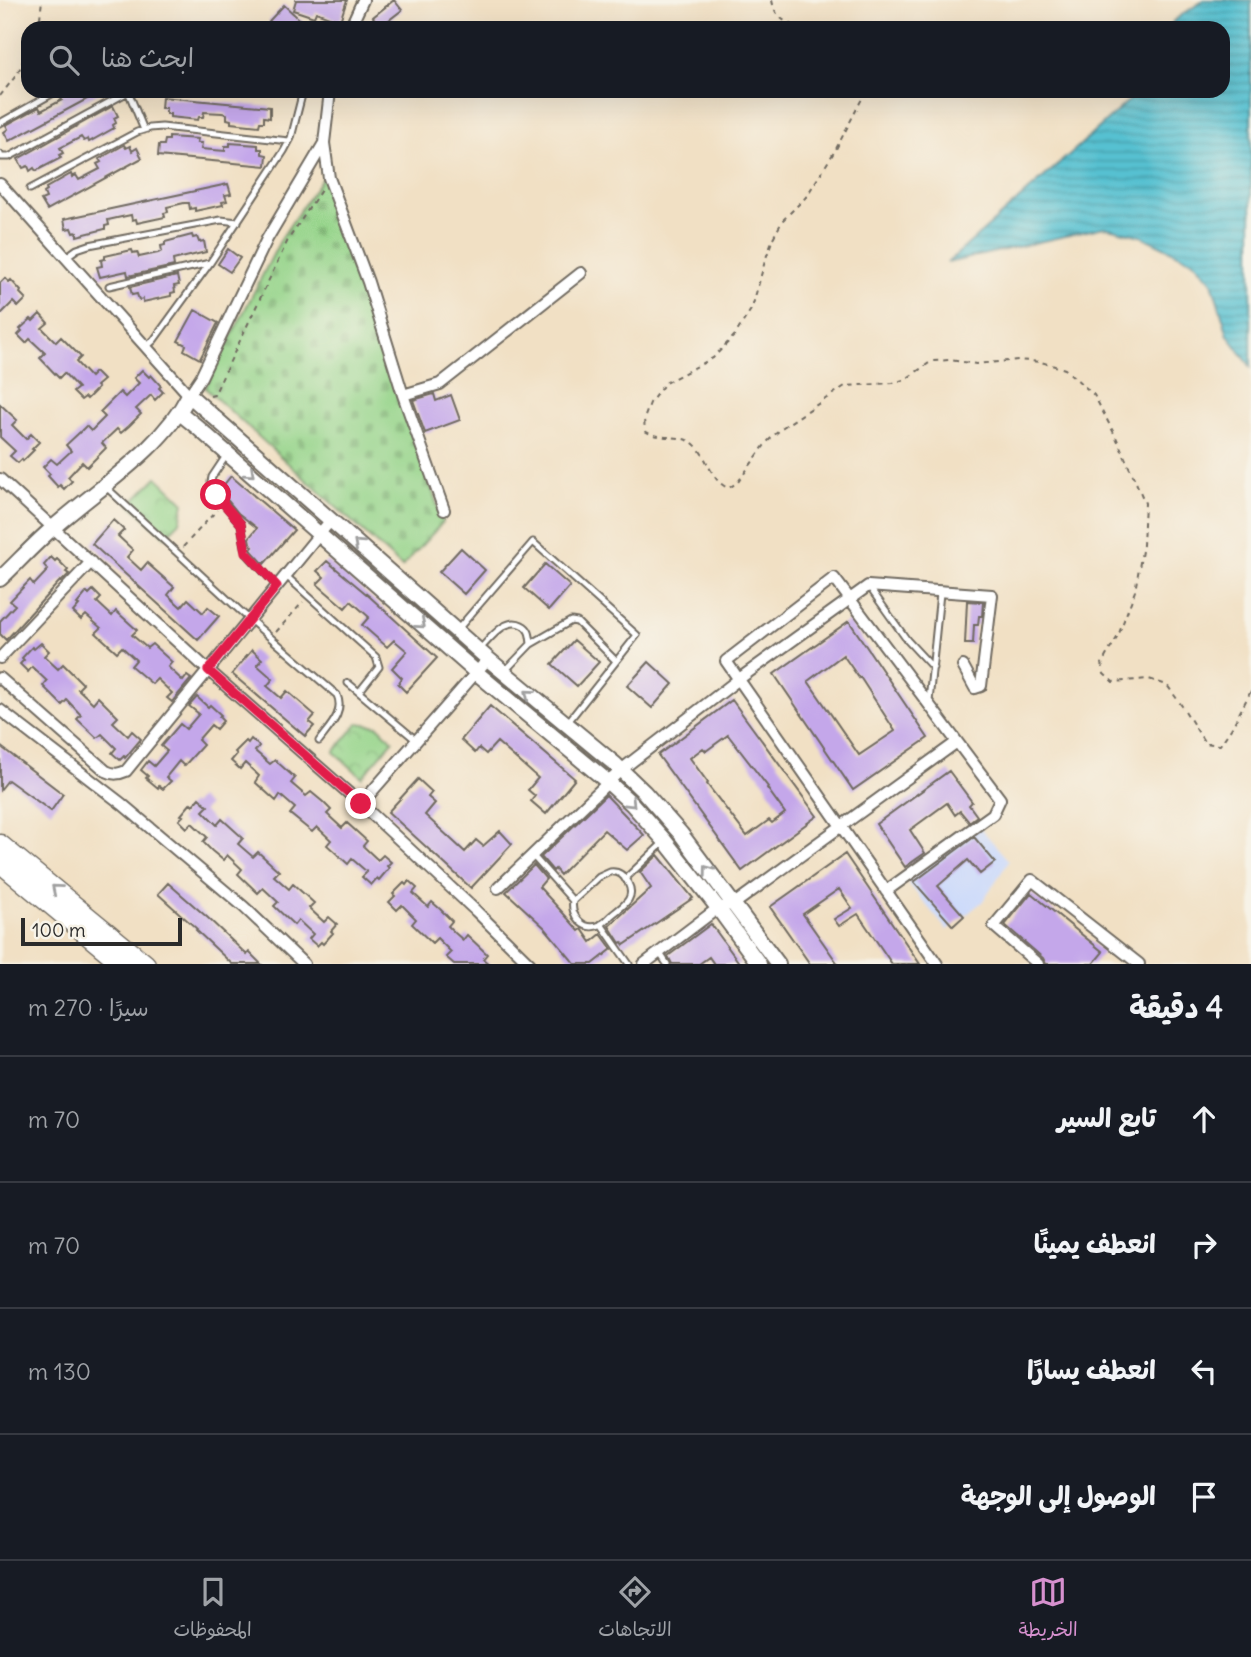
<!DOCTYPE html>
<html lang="ar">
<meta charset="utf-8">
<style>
body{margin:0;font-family:Delius,"Playpen Sans Arabic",sans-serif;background:#242831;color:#f1f3f6;direction:rtl}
.scale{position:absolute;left:21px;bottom:18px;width:161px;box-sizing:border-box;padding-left:7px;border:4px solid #2b2b2b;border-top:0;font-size:19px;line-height:24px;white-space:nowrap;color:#2b2b2b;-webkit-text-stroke:5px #f7f3e8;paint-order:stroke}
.stop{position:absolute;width:21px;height:21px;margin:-16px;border:5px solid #e11d48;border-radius:50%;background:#fff}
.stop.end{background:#e11d48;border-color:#fff;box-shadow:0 2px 7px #0008}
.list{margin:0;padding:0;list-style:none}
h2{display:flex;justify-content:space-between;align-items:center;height:91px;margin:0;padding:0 28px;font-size:30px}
h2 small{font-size:23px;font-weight:400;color:#9ea1a6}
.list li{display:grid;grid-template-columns:46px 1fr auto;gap:21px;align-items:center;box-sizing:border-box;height:126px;padding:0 28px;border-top:2px solid #363941}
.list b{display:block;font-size:26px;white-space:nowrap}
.list em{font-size:23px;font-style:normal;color:#9ea1a6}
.icon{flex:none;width:38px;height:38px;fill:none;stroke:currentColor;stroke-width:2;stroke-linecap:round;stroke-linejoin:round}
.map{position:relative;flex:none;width:1251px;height:964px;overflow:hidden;direction:ltr}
.search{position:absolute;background:#171b24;box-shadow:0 7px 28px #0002;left:21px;right:21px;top:21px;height:77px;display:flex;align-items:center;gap:18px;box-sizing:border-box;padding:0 24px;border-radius:21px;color:#9ea1a6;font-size:26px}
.sheet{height:595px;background:#171b24}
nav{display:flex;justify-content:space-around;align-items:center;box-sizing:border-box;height:98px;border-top:2px solid #363941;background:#171b24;font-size:19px;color:#9ea1a6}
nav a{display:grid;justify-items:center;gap:4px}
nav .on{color:#d690ce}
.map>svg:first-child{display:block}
.built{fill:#cedbfa}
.cemetery{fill:url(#cemetery-stones);stroke:#60805a;stroke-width:2}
.park{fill:url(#park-crowns);stroke:#60805a;stroke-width:2}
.water{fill:url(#water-rules);stroke:#40767e;stroke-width:2}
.building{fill:#c4a7ea;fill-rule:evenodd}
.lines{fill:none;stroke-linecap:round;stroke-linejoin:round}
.service-casing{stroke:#706a61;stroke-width:9}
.minor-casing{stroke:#706a61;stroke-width:14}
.tertiary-casing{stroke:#706a61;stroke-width:18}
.primary-casing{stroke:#706a61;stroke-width:21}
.path{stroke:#706a61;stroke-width:2;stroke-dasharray:5 5;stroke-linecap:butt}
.service{stroke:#fff;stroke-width:5}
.minor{stroke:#fff;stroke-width:10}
.tertiary{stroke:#fff;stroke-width:14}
.primary{stroke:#fff;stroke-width:18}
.oneway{stroke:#a0a0a0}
.route{stroke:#e11d48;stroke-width:9}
</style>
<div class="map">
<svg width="1251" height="964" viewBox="0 0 1251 964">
<defs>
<pattern id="cemetery-stones" width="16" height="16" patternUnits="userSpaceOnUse" patternTransform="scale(1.75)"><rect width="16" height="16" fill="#95d48a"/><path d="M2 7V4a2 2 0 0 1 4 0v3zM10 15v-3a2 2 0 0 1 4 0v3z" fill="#81b677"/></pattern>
<pattern id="park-crowns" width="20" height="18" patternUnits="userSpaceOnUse" patternTransform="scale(1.75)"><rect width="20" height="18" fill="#95d48a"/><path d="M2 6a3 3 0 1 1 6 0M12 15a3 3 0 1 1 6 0" fill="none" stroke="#81b677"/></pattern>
<pattern id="water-rules" width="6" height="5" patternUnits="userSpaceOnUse" patternTransform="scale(1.75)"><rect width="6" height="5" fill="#56c1d1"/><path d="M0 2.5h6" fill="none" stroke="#479daa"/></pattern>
</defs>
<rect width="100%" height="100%" fill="#f7f3e8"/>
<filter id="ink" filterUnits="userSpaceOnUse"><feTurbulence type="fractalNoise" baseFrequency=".0143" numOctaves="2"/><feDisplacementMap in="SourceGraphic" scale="14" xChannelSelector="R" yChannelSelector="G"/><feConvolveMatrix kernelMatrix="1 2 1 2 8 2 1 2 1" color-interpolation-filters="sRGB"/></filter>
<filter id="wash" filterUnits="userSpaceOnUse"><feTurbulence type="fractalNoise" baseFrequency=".00686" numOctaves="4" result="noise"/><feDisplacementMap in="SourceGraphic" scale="28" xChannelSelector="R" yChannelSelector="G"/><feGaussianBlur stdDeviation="1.57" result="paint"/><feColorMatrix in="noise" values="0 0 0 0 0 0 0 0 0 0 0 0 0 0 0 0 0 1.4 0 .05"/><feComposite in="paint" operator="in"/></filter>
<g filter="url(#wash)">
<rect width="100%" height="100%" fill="#f1e0c4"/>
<path class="built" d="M976 823 1009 861 982 902 947 930 908 883Z"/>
<path class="cemetery" d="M324 175 443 522 402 567 205 388 282 237Z"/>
<path class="park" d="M157 477 184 503 180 522 165 537 130 504Z
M358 723 378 726 393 741 362 777 334 752Z"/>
<path class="water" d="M1204 0H1251V367L1228 335 1212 282 1195 262 1141 236 1104 227 947 263 1079 146 1139 91H1223V28H1172L1173 21Z"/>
<g id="blocks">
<path class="building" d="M296 0H347L340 21 316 12 314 17 293 10Z
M394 0 402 10 380 27 373 17Z
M284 5 297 17 309 28H276L269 21Z
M62 91H102L9 141 4 132 8 129 6 125 39 107 41 111 62 100 60 96 63 94Z
M162 97 270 107V118L264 117V122H260L259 126 231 123V120L227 119V114L222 113 204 112 203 117H199L198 120 170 117V114H166V108H161Z
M113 106 118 116 114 118 116 123 113 125 114 128 89 142 88 139 84 141 81 137 60 148 63 153 59 155 61 158 36 171 34 168 30 171 28 166 23 168 18 159Z
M169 137 198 139 197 143H202L201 149 225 151V146H230V143L258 145V149H262V154L267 155 266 166 158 156 159 145H164L165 140H169Z
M124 145 126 148 130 146 132 151 137 148 142 158 47 210 41 200 46 198 44 193 47 191 46 188 71 174 72 177 76 175 79 180 100 169 97 164 101 162 99 159Z
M228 184 231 194 225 195 227 201 222 202 223 205 195 211V208L190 209 189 203H184L167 207 168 212 164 213 165 217 137 223 136 219 132 220 131 215 126 216 108 220 109 225 105 226V229L77 236V232L73 233 71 228 66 229 64 219Z
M192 235 193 238 197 237 199 242 204 241 206 252 173 260 174 266 128 276 127 271 100 277 97 267 102 266 101 260 105 259V256L132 250 133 253 137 252 139 257 158 253 162 251 161 246 165 245V242Z
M228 249 240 258 230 272 218 264Z
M177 276 179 285 174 286 175 292 171 293V296L143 302V299L139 300 137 294 132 295 130 287Z
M5 278 9 282 11 280 21 291 20 293 26 299 18 307 13 302 0 315V283Z
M195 310 218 323 200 359 184 350 186 345 178 341Z
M40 314 48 323 42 328 56 342 61 337 81 357 76 362 90 377 95 372 103 380 96 386 98 388 87 399 85 397 81 400 73 392 78 388 64 373 59 378 40 358 45 353 30 339 26 343 18 335 22 331 20 329 31 319 33 321Z
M142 370 149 377 151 375 161 386 159 388 163 392 155 400 151 395 136 409 141 414 129 426 121 433 117 429 102 443 106 448 87 467 82 462 68 477 72 481 64 489 60 485 58 487 48 476 50 474 43 467 51 459 57 464 71 451 66 445 80 432 86 426 91 431 105 417 100 412 120 392 125 397 139 383 134 378Z
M434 394 436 401 451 395 460 420 425 433 413 400Z
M0 404 17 420 12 425 26 439 31 434 39 442 32 449 34 450 23 461 22 459 18 463 10 456 15 451 0 437Z
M231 476 294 530 264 564 253 552 251 549 253 547 250 543 249 538 257 528 238 513 224 496 228 491 223 486Z
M113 520 124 530 118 536 133 550 127 557 141 570 147 563 174 587 168 595 181 607 188 599 203 613 208 607 219 616 198 640 92 544Z
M461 548 485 570 464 594 439 572Z
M51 557 55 561 57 559 68 570 66 572 69 574 61 582 60 581 6 640 0 634V621L15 605 10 601 30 580 34 585 48 570 44 565Z
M327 561 370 597 437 658 406 692 398 684 402 678 392 668 407 651 394 640 387 647 362 625 369 617 351 601 345 608 317 584 324 577 317 571Z
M545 564 570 586 549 610 524 588Z
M93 590 101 598 97 602 112 616 116 611 137 630 132 635 147 648 152 644 172 662 168 667 183 681 187 676 191 679 172 702 167 698 172 693 157 679 152 684 131 666 136 660 122 647 117 652 96 633 101 628 86 615 81 620 73 612 79 605 77 604 87 592 89 594Z
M967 601 983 602 982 616H979L978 625H974L973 644H965Z
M849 621 928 738 853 790 774 674ZM843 655 859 678 860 677 895 731 859 755 808 681Z
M574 640 599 662 577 686 552 664Z
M41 643 49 651 44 656 58 669 63 664 83 684 78 689 93 703 98 697 118 717 113 722 128 736 132 731 141 739 125 758 124 756 120 760 112 753 116 748 102 734 97 738 77 719 81 715 67 700 62 705 43 686 47 681 32 667 28 672 20 664 24 660 22 658 32 647 34 649Z
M252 650 262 659 257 665 273 679 267 686 281 698 287 691 315 715 309 722 314 726 305 736 232 674Z
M649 662 673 684 652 708 627 686Z
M197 697 208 707 210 705 221 715 219 717 223 721 216 729 211 725 198 740 203 745 184 766 179 761 166 777 171 781 163 789 159 786 158 788 146 778 148 776 141 770 148 761 154 766 167 751 161 746 180 724 186 729 199 714 189 706Z
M732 700 817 816 742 871 658 755ZM728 735 768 787 767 788 785 813 772 823 769 820 747 836 707 784 708 783 690 758 703 748 706 751Z
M490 706 575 779 546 814 531 801 535 796 528 790 538 778 497 742 486 754 479 748 475 753 461 740Z
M251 739 259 746 255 751 270 764 275 760 295 778 291 783 306 796 311 792 323 802 331 810 327 814 342 828 347 823 367 841 363 846 378 860 383 855 391 862 387 866 389 868 379 880 377 878 371 885 362 877 367 872 352 859 348 864 327 845 331 840 317 827 312 832 290 814 295 808 280 795 276 801 255 782 259 776 245 763 240 769 231 761 237 754 235 752 246 741 248 743Z
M0 746 63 794 51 811 8 780 0 790Z
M949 771 972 802 969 805 977 816 969 822 960 811 955 815 947 803 910 830 925 853 905 867 876 824Z
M418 779 432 792 428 797 435 803 425 815 465 852 476 840 483 846 500 831 512 844 471 888 388 812Z
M606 795 644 835 627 850 604 830 560 875 555 869 553 871 541 857Z
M199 798 208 806 203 811 217 825 222 819 243 838 238 844 253 857 258 852 279 871 274 876 289 889 293 884 314 903 309 908 324 922 329 917 337 924 331 931 333 933 323 944 321 942 317 946 309 939 313 934 298 920 294 925 274 906 278 902 263 888 258 893 238 874 242 869 227 855 223 860 212 851 203 842 207 837 192 823 187 828 179 820 183 816 181 815 191 803 193 805Z
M974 837 995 862 980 874 968 860 938 886 964 916 953 926 914 882Z
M845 854 879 904 920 964H892L858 914 839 926 834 919 852 908 839 889 803 914 838 964H810L770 907Z
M658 855 693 898 624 945 622 942 620 943 609 926 651 888 640 872Z
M534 865 546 879 539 887 563 913 579 931 582 929 591 942 601 934 612 949 593 964H575L545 928 506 892Z
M409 881 417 888 413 893 428 907 432 902 440 909 452 921 448 926 455 933 463 940 467 935 487 954 483 959 489 964H454L446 957 451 952 437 938 432 943 412 924 416 919 402 905 397 910 389 902 395 896 393 894 404 883 406 885Z
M168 883 208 918 247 955 249 952 261 964H232L196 930 197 929 158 894Z
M1031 893 1103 952 1093 964H1046L1043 958 1005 925Z
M711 924 740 964H714L709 957 699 964H672L668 956Z"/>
</g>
</g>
<g filter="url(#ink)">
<use href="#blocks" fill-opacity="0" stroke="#706a61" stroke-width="2"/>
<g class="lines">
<g class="service-casing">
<path id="service" d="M128 91 144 130
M0 123 57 91
M0 154 1 157H9L128 92
M30 189 137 132 150 128 162 127 289 141
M66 257 77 249 89 245 221 220 238 222
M109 286 210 263
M146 347 154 340 210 263 284 151 291 138 303 91
M226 456 212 477 211 482 213 491 241 524 245 546 248 555 277 586
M107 488 249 619 337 695C345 713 329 727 319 741
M285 575 376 657 379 667 359 692
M870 588 907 640 933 668
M458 629 533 542 637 635 568 722
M531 644 571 621 577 622 616 661
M480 649C490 639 506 616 522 625 530 629 530 635 531 644L505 671
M348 683 416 740
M929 701 940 593
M533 856 573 901
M610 872C619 871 624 875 628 883 636 898 624 905 613 914 609 917 605 923 600 925 584 932 570 916 573 901L599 877Z
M625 879 663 843
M601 924 629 964
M659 952 667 964"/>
</g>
<g class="minor-casing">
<path id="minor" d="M350 28 363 0
M324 143 329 178 368 282 403 395 444 510
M0 184 189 395 201 377 267 239 324 143 330 91
M403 395 440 384 581 273
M0 479 208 670 361 804 476 911 530 964
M0 658 91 562
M0 678 106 771C114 775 119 774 126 771L331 520
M0 710 122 804 244 907 304 964
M361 804 488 659
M498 888 621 770 739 679 868 586 992 595 981 686 975 688 963 666
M886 891 993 814 1000 799 834 578 726 661 937 964
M644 964 718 908 734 904 957 742
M1038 964 994 926 1032 880 1139 964"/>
</g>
<g class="tertiary-casing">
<path id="tertiary" d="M180 413 196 426 477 673 608 782 632 804 665 841 718 908 759 964
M0 579C18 562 35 543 54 527 99 487 162 449 189 395L488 659 616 765 644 792 681 834 778 964"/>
</g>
<g class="primary-casing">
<path id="primary" d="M0 844 146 964
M0 863 122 964"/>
</g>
<path class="path" d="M772 0C775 18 784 21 799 28
M37 28 40 18 42 0
M866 91 836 149 806 197 783 220 773 238 765 261 752 308 735 335 713 358 665 383 650 403 644 419 645 431C659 441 681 433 694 444 708 456 711 483 729 488L738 482 767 442 783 427 845 386 893 383 906 379 932 361 950 360 976 364 1018 360 1041 362 1065 369 1094 395 1116 437 1145 503 1143 545 1135 591 1118 636 1102 663 1104 674 1113 682 1149 679 1167 685 1182 706 1205 743 1220 745 1231 729 1251 691
M0 96 18 73 28 49
M210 396 214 395 288 240 321 190
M183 547 217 510
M276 632 303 602"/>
<use href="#service" class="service"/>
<use href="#minor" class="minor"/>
<use href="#tertiary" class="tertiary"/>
<use href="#primary" class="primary"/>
</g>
<defs><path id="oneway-chevron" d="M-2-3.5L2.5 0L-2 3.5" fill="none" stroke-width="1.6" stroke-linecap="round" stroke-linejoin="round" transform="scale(1.75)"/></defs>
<g class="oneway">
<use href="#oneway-chevron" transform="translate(250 473) rotate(42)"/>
<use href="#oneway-chevron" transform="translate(358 544) rotate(-138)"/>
<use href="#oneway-chevron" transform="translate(421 624) rotate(41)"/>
<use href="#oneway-chevron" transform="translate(529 694) rotate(-140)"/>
<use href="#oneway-chevron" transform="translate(631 803) rotate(45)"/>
<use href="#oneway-chevron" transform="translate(708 870) rotate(-127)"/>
<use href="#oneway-chevron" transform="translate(56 889) rotate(-140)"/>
</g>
</g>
<g class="lines" filter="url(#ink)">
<path class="route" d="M216 495 241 524 246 552 277 586 208 670 361 804"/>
</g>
</svg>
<div class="scale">100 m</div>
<div class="stop" style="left:216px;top:495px"></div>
<div class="stop end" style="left:361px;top:804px"></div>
<div class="search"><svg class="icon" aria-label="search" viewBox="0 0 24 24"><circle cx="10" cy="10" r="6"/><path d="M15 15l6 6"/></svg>ابحث هنا</div>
</div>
<section class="sheet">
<h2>4 دقيقة<small>سيرًا · 270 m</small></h2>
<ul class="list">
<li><svg class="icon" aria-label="ahead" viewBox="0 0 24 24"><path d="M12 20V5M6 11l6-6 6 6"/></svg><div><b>تابع السير</b></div><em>70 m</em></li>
<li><svg class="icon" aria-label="right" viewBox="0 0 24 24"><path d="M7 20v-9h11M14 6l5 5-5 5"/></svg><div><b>انعطف يمينًا</b></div><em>70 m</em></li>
<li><svg class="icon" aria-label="left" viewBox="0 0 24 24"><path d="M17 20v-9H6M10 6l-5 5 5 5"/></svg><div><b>انعطف يسارًا</b></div><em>130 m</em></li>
<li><svg class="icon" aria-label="arrive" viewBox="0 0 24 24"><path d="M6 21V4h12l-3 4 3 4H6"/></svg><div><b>الوصول إلى الوجهة</b></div></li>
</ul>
</section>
<nav>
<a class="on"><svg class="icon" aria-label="map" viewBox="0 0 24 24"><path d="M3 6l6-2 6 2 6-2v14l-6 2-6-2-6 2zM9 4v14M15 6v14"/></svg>الخريطة</a>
<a><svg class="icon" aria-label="directions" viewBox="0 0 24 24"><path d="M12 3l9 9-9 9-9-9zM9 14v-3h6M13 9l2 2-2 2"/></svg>الاتجاهات</a>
<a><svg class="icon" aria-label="saved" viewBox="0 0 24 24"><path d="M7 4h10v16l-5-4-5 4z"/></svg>المحفوظات</a>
</nav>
